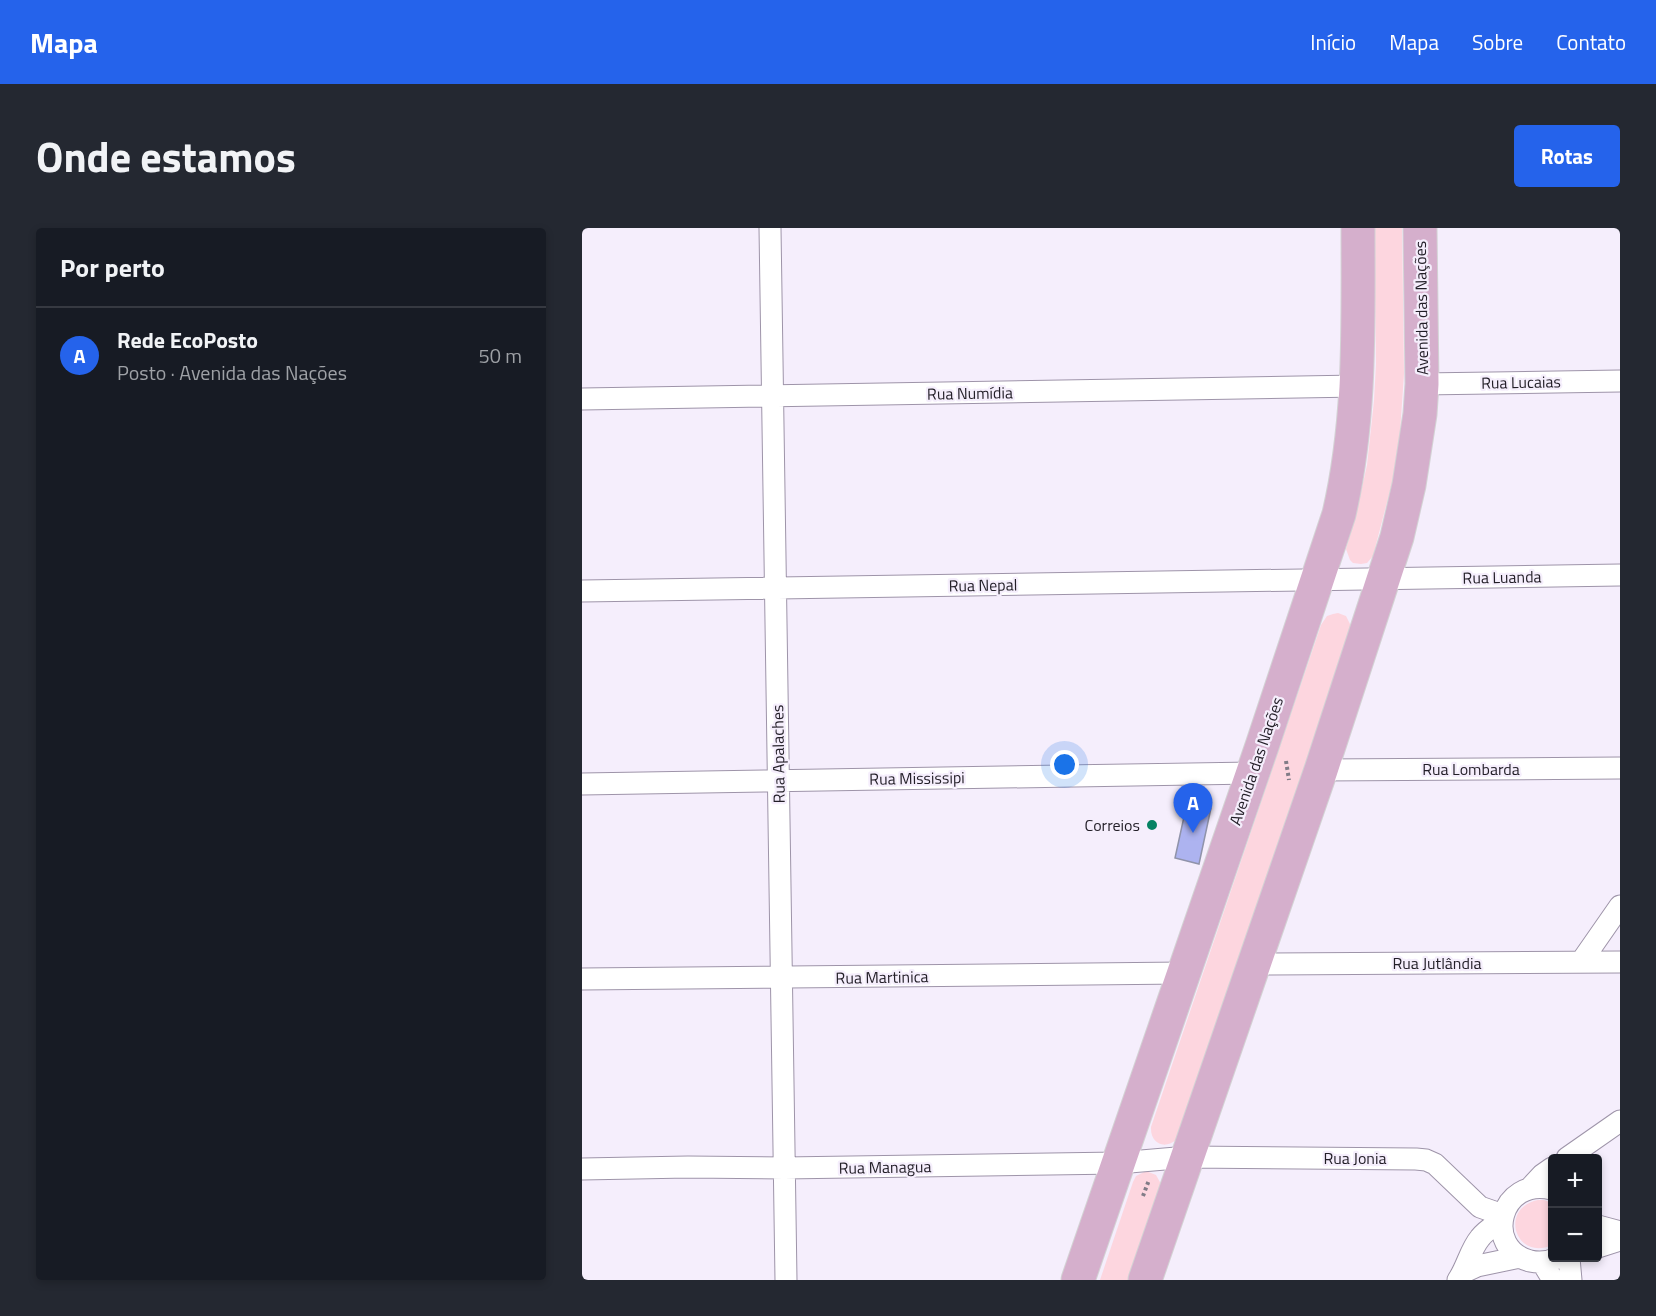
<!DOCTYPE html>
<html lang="pt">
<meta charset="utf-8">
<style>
body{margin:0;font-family:"Titillium Web",sans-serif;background:#242831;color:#f1f3f6}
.controls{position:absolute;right:18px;bottom:18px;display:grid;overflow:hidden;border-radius:6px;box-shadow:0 3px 9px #0003}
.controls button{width:54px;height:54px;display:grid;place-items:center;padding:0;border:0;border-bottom:2px solid #363941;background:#171b24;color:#f1f3f6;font:30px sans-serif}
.you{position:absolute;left:483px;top:537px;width:21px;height:21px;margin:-15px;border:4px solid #fff;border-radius:50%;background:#1a73e8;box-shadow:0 0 0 9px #1a73e833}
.badge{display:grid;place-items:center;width:39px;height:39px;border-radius:50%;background:#2563eb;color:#fff;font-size:20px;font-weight:700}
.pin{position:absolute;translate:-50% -50px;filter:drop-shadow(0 2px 3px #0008)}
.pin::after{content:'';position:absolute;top:32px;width:21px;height:18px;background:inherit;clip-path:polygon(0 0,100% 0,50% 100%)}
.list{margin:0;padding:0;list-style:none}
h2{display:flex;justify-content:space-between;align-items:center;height:78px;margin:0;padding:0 24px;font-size:26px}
h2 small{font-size:20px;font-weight:400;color:#9ea1a6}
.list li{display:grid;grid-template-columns:39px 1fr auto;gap:18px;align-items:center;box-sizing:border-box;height:96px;padding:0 24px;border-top:2px solid #363941}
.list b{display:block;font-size:22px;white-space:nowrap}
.list p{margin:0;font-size:20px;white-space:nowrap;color:#9ea1a6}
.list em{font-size:20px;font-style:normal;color:#9ea1a6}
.map{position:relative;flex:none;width:1038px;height:1052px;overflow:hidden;border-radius:6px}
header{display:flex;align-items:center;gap:36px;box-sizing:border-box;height:84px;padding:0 30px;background:#2563eb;color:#fff}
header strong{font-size:28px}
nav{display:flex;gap:33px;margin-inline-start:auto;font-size:21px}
.intro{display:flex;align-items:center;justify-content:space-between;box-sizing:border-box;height:144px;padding:0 36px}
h1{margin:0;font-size:42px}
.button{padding:15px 27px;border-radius:6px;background:#2563eb;color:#fff;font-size:21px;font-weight:700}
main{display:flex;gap:36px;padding:0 36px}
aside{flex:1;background:#171b24;border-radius:6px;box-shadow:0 3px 9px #0003}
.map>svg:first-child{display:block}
.green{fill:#fdd6df}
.building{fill:#adb3f0;stroke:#9093aa;stroke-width:1.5}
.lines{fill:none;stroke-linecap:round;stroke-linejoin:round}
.street-casing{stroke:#9e94a9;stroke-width:23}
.primary-casing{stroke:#d3d2d4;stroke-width:35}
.path{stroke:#817c87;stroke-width:4;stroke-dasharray:3 3;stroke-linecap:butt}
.street{stroke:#fff;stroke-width:21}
.primary{stroke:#d5afcc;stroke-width:33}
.poi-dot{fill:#068263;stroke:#f5eefc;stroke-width:2}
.labels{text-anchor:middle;stroke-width:4.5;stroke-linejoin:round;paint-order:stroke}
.street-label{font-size:16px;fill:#221e27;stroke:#f5eefc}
.poi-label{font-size:16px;fill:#221e27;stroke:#f5eefc;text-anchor:end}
</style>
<header>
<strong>Mapa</strong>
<nav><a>Início</a><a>Mapa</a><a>Sobre</a><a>Contato</a></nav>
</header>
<div class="intro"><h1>Onde estamos</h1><a class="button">Rotas</a></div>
<main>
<aside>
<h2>Por perto<small></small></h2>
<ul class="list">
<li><span class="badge">A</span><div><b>Rede EcoPosto</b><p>Posto · Avenida das Nações</p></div><em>50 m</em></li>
</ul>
</aside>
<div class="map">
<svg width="1038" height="1052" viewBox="0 0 1038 1052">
<rect width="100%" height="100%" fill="#f5eefc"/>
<path class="green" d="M792 0H820L822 146 818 204 810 255 791 328 785 335 779 336 771 335 768 332 764 321 775 282 785 237 792 173 794 136Z
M751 386 756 385 764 388 769 398 768 407 594 912C582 922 568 915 569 899L739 397 745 388Z
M564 943 574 947 579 956 548 1052H518L551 954 554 948Z
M956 972H962L970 975V1017C934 1034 916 980 956 972Z"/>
<path class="building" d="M605 575 629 580 617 636 593 630Z"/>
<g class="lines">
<g class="street-casing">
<path id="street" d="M188 0 204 1052
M840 156 1038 153
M0 171 775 158
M0 363 1038 347
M739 542 1038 540
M0 556 670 545
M999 734 1038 678
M672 736 1038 734
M0 751 601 745
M985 930 1038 893
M0 941 106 939 202 940 536 935 606 929 834 931 844 932 853 936 898 979 921 987
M948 960 960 947 970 940
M970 961C918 948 900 1020 948 1033 957 1035 967 1034 975 1030
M1016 998 1038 1004
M1016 1019 1038 1012
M987 1030 989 1052
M960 1034 971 1052
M880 1045 895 1038 938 1029
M876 1052C885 1039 888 1022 898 1010 904 1002 912 998 920 992"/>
</g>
<g class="primary-casing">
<path id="primary" d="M496 1052 680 518 757 286C779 191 776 97 776 0
M563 1052 739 542 815 309 827 257 838 186 840 156 838 0"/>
</g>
<path class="path" d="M704 533 707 552
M561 968 567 952"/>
<use href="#street" class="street"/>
<use href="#primary" class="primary"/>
</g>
<circle class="poi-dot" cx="570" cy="597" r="6"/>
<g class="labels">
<g class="street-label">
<text transform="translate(839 80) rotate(-91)" y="6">Avenida das Nações</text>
<text transform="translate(939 154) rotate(-1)" y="6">Rua Lucaias</text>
<text transform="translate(388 165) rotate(-1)" y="6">Rua Numídia</text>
<text transform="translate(920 349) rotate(-1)" y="6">Rua Luanda</text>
<text transform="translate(401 357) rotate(-1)" y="6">Rua Nepal</text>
<text transform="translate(196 526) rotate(-91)" y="6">Rua Apalaches</text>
<text transform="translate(674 533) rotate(-71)" y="6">Avenida das Nações</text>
<text x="889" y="547">Rua Lombarda</text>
<text transform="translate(335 550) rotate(-1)" y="6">Rua Mississipi</text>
<text x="855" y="741">Rua Jutlândia</text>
<text transform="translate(300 749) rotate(-1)" y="6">Rua Martinica</text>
<text x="773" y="936">Rua Jonia</text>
<text transform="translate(303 939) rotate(-1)" y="6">Rua Managua</text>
</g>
<g class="poi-label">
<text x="558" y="603">Correios</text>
</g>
</g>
</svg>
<div class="controls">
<button>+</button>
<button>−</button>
</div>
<div class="you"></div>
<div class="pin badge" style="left:611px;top:605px">A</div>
</div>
</main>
